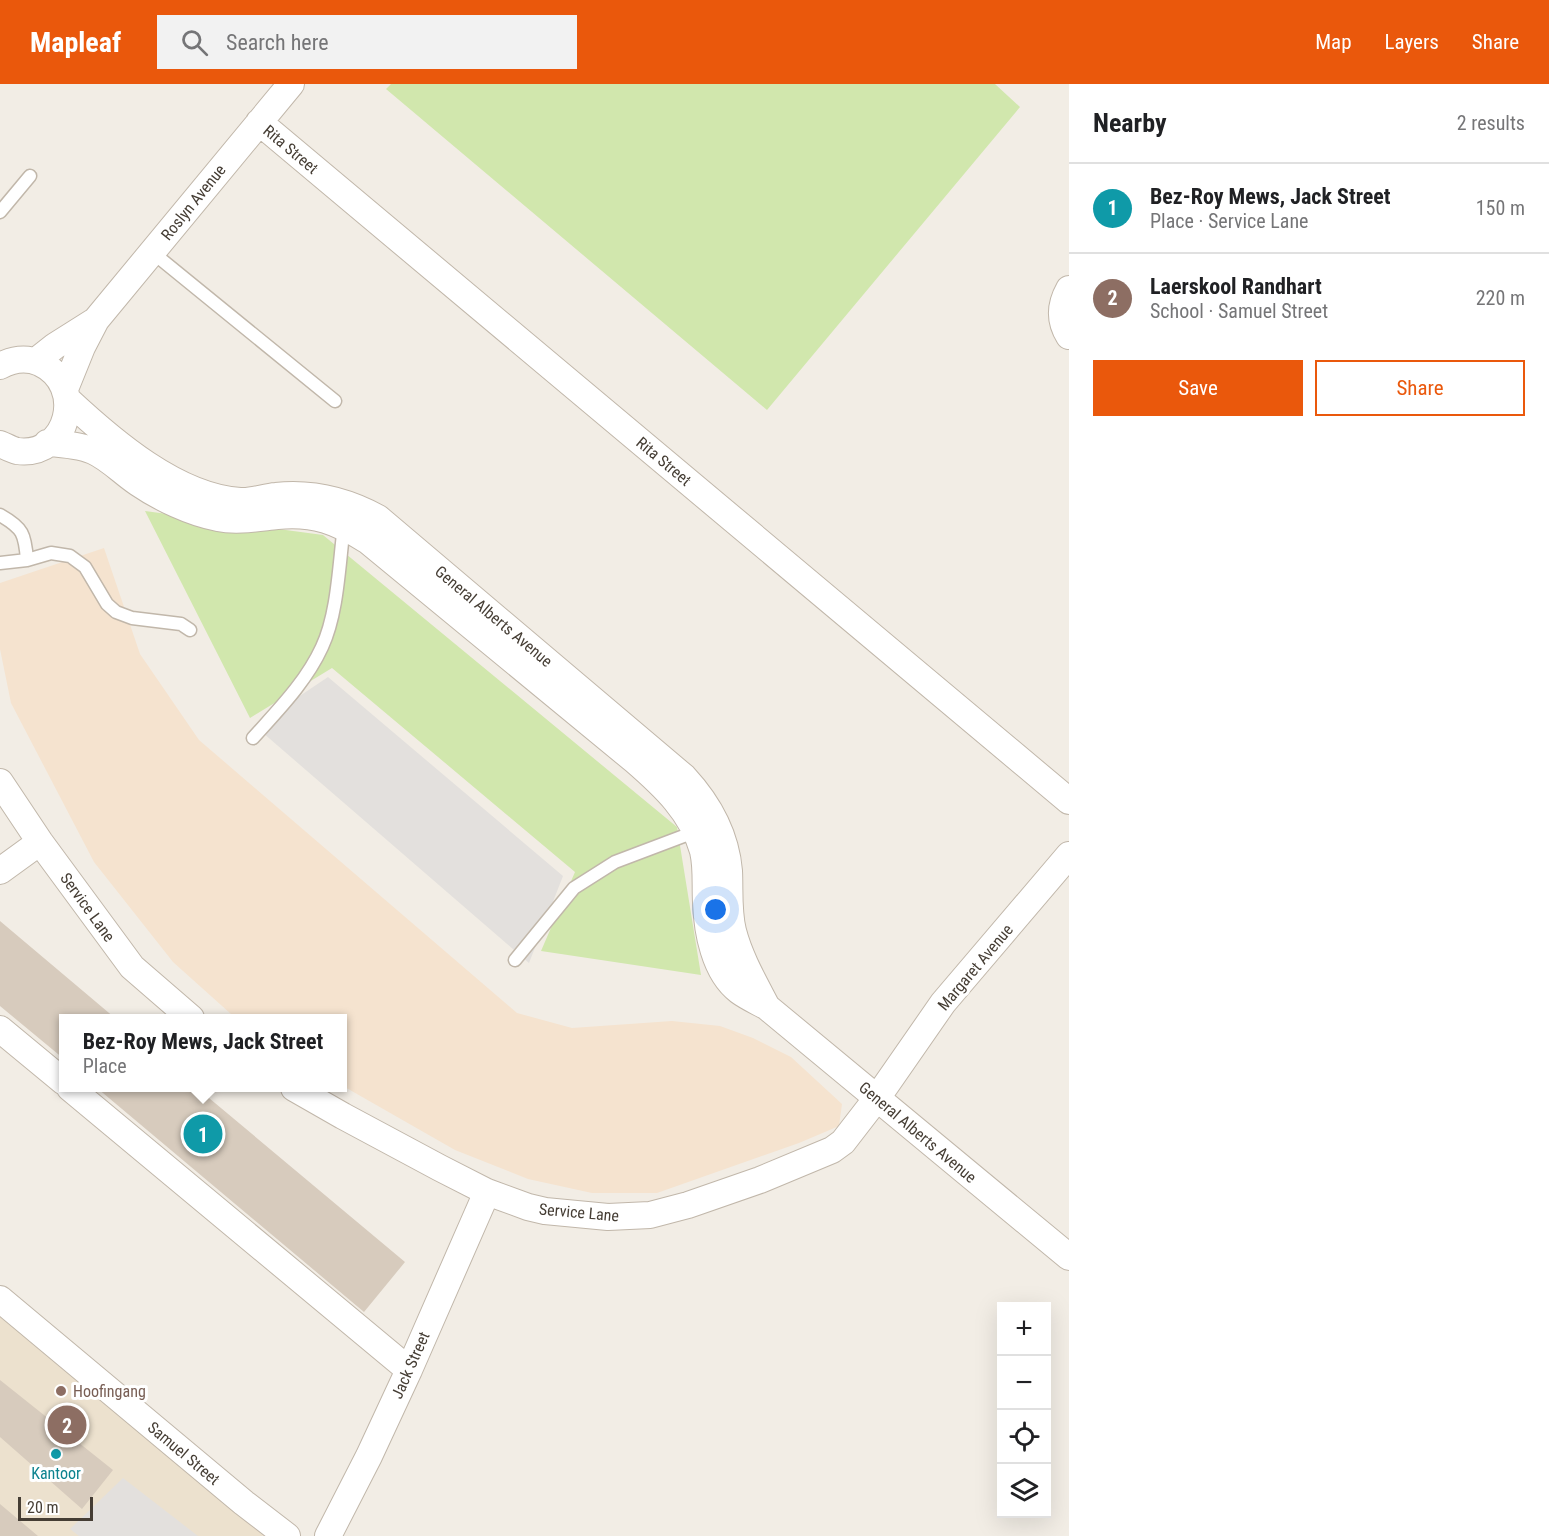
<!DOCTYPE html>
<meta charset="utf-8">
<style>
body{margin:0;font-family:"Roboto Condensed",sans-serif;background:#f2f2f2;color:#202124}
.controls{position:absolute;right:18px;bottom:18px;display:grid;overflow:hidden;border-radius:0px;box-shadow:0 6px 24px #0002}
.controls button{width:54px;height:54px;display:grid;place-items:center;padding:0;border:0;border-bottom:2px solid #e0e0e0;background:#fff;color:#202124;font:30px sans-serif}
.scale{position:absolute;left:18px;bottom:15px;width:75px;box-sizing:border-box;padding-left:6px;border:3px solid #453d34;border-top:0;font-size:16px;line-height:21px;white-space:nowrap;color:#453d34;-webkit-text-stroke:4px #fff;paint-order:stroke}
.you{position:absolute;left:716px;top:826px;width:21px;height:21px;margin:-15px;border:4px solid #fff;border-radius:50%;background:#1a73e8;box-shadow:0 0 0 9px #1a73e833}
.badge{display:grid;place-items:center;width:39px;height:39px;border-radius:50%;background:#ea580c;color:#fff;font-size:20px;font-weight:700}
.pin{position:absolute;translate:-50% -50%;border:3px solid #fff;box-shadow:0 2px 6px #0006}
.popup{position:absolute;left:59px;top:930px;width:288px;height:78px;box-sizing:border-box;display:grid;place-content:center;border-radius:0px;background:#fff;filter:drop-shadow(0 2px 4px #0005);font-size:20px;white-space:nowrap;color:#757577}
.popup b{font-size:22px;color:#202124}
.popup::after{content:'';position:absolute;left:50%;top:100%;margin-left:-12px;border:12px solid transparent;border-top-color:#fff}
.list{margin:0;padding:0;list-style:none}
h2{display:flex;justify-content:space-between;align-items:center;height:78px;margin:0;padding:0 24px;font-size:26px}
h2 small{font-size:20px;font-weight:400;color:#757577}
.list li{display:grid;grid-template-columns:39px 1fr auto;gap:18px;align-items:center;box-sizing:border-box;height:90px;padding:0 24px;border-top:2px solid #e0e0e0}
.list b{display:block;font-size:22px;white-space:nowrap}
.list p{margin:0;font-size:20px;white-space:nowrap;color:#757577}
.list em{font-size:20px;font-style:normal;color:#757577}
.actions{display:flex;gap:12px;padding:18px 24px}
.actions a{flex:1;padding:14px 0;border:2px solid #ea580c;border-radius:0px;text-align:center;font-size:21px;color:#ea580c}
.actions .main{background:#ea580c;color:#fff}
.icon{flex:none;width:33px;height:33px;fill:none;stroke:currentColor;stroke-width:2;stroke-linecap:round;stroke-linejoin:round}
.map{position:relative;flex:none;width:1069px;height:1452px;overflow:hidden}
header{display:flex;align-items:center;gap:36px;box-sizing:border-box;height:84px;padding:0 30px;background:#ea580c;color:#fff}
header strong{font-size:28px}
nav{display:flex;gap:33px;margin-inline-start:auto;font-size:21px}
.search{width:420px;height:54px;background:#f2f2f2;display:flex;align-items:center;gap:15px;box-sizing:border-box;padding:0 21px;border-radius:0px;color:#757577;font-size:22px}
main{display:flex}
aside{flex:1;background:#fff}
.map>svg:first-child{display:block}
.commercial{fill:#f5e3cf}
.education{fill:#ece1ce}
.green{fill:#d1e7ad}
.parking{fill:#e3e0dd}
.building{fill:#d7cbbd}
.lines{fill:none;stroke-linecap:round;stroke-linejoin:round}
.service-casing{stroke:#c1b7aa;stroke-width:15}
.minor-casing{stroke:#c1b7aa;stroke-width:28}
.service{stroke:#fff;stroke-width:12}
.minor{stroke:#fff;stroke-width:26}
.education-dot{fill:#8d6e63;stroke:#fff;stroke-width:2}
.culture-dot{fill:#0f9aa8;stroke:#fff;stroke-width:2}
.labels{text-anchor:middle;stroke-width:6;stroke-linejoin:round;paint-order:stroke}
.street-label{font-size:16px;fill:#453d34;stroke:#fff}
.education-label{font-size:16px;fill:#785e54;stroke:#fff;text-anchor:start}
.culture-label{font-size:16px;fill:#0d838f;stroke:#fff}
</style>
<header>
<strong>Mapleaf</strong>
<div class="search"><svg class="icon" aria-label="search" viewBox="0 0 24 24"><circle cx="10" cy="10" r="6"/><path d="M15 15l6 6"/></svg>Search here</div>
<nav><a>Map</a><a>Layers</a><a>Share</a></nav>
</header>
<main>
<div class="map">
<svg width="1069" height="1452" viewBox="0 0 1069 1452">
<rect width="100%" height="100%" fill="#f2ede5"/>
<path class="commercial" d="M104 464 140 570 199 656 517 929 572 944 672 937 720 942 753 954 791 973 842 1020 839 1042 799 1059 657 1109H592L528 1095 455 1066 343 1002 342 934H237L231 930 173 878 94 778 11 619 0 565V499Z"/>
<path class="education" d="M0 1231 269 1452H0Z"/>
<path class="green" d="M391 0H995L1020 23 767 326 386 5Z
M145 427 323 451 677 743 701 891 541 867 575 788 332 584 250 634Z"/>
<path class="parking" d="M328 593 563 792 529 879 255 642Z
M123 1394 198 1452H79L70 1445Z"/>
<path class="building" d="M0 837 115 934H64V975L0 922Z
M97 1004H197L405 1178 364 1228Z
M0 1296 113 1386 82 1425 0 1353Z
M0 1420 38 1452H0Z"/>
<g class="lines">
<g class="service-casing">
<path id="service" d="M0 128 30 92
M152 168 335 317
M0 431C23 444 25 450 27 476
M0 479 27 476 51 469 70 472 85 483 107 520 116 528 132 534 181 540 190 546
M253 654C278 626 306 598 322 563 338 529 339 479 344 442
M515 876 574 804 615 778 697 747"/>
</g>
<g class="minor-casing">
<path id="minor" d="M259 38 1069 717
M1069 205C1060 221 1059 236 1069 252
M36 277 55 262 93 238
M0 282C13 275 26 273 40 279 87 301 69 374 17 367 12 366 5 362 0 360
M65 305 82 263 96 236 291 0
M47 359C62 360 79 361 93 367 109 374 123 389 138 399 160 414 191 429 218 434 237 438 258 434 277 432 314 428 338 438 368 457L634 676C664 702 692 728 703 767 707 784 705 801 706 818 707 847 714 888 739 907 747 913 758 918 767 923 754 898 740 874 733 847 728 827 730 807 729 787 726 751 708 719 684 693L378 434C345 416 313 408 276 412 264 413 252 418 240 417 177 413 112 357 68 316
M0 698 40 758 132 883 191 934
M0 787 40 758
M767 923 1069 1173
M0 945 64 998
M70 1004 409 1286
M294 1004 343 1032 440 1084 487 1108 528 1123 545 1127 608 1133 650 1131 688 1121 760 1096 832 1066 843 1058 877 1014 943 919 1069 771
M0 1215 244 1419 287 1452
M328 1452 369 1372 409 1286 487 1108"/>
</g>
<use href="#service" class="service"/>
<use href="#minor" class="minor"/>
</g>
<circle class="education-dot" cx="61" cy="1307" r="6"/>
<circle class="culture-dot" cx="56" cy="1370" r="6"/>
<g class="labels">
<g class="street-label">
<text transform="translate(291 65) rotate(40)" y="6">Rita Street</text>
<text transform="translate(193 118) rotate(-51)" y="6">Roslyn Avenue</text>
<text transform="translate(664 377) rotate(40)" y="6">Rita Street</text>
<text transform="translate(494 532) rotate(40)" y="6">General Alberts Avenue</text>
<text transform="translate(88 823) rotate(54)" y="6">Service Lane</text>
<text transform="translate(975 883) rotate(-50)" y="6">Margaret Avenue</text>
<text transform="translate(918 1048) rotate(40)" y="6">General Alberts Avenue</text>
<text transform="translate(579 1128) rotate(5)" y="6">Service Lane</text>
<text transform="translate(410 1281) rotate(-66)" y="6">Jack Street</text>
<text transform="translate(184 1369) rotate(40)" y="6">Samuel Street</text>
</g>
<g class="education-label">
<text x="73" y="1313">Hoofingang</text>
</g>
<g class="culture-label">
<text x="56" y="1395">Kantoor</text>
</g>
</g>
</svg>
<div class="controls">
<button>+</button>
<button>−</button>
<button><svg class="icon" aria-label="locate" viewBox="0 0 24 24"><circle cx="12" cy="12" r="6"/><path d="M12 2v4M12 18v4M2 12h4M18 12h4"/></svg></button>
<button><svg class="icon" aria-label="layers" viewBox="0 0 24 24"><path d="M12 4l9 5-9 5-9-5zM3 14l9 5 9-5"/></svg></button>
</div>
<div class="scale">20 m</div>
<div class="you"></div>
<div class="pin badge" style="left:203px;top:1050px;background:#0f9aa8">1</div>
<div class="popup"><b>Bez-Roy Mews, Jack Street</b>Place</div>
<div class="pin badge" style="left:67px;top:1341px;background:#8d6e63">2</div>
</div>
<aside>
<h2>Nearby<small>2 results</small></h2>
<ul class="list">
<li><span class="badge" style="background:#0f9aa8">1</span><div><b>Bez-Roy Mews, Jack Street</b><p>Place · Service Lane</p></div><em>150 m</em></li>
<li><span class="badge" style="background:#8d6e63">2</span><div><b>Laerskool Randhart</b><p>School · Samuel Street</p></div><em>220 m</em></li>
</ul>
<div class="actions"><a class="main">Save</a><a>Share</a></div>
</aside>
</main>
